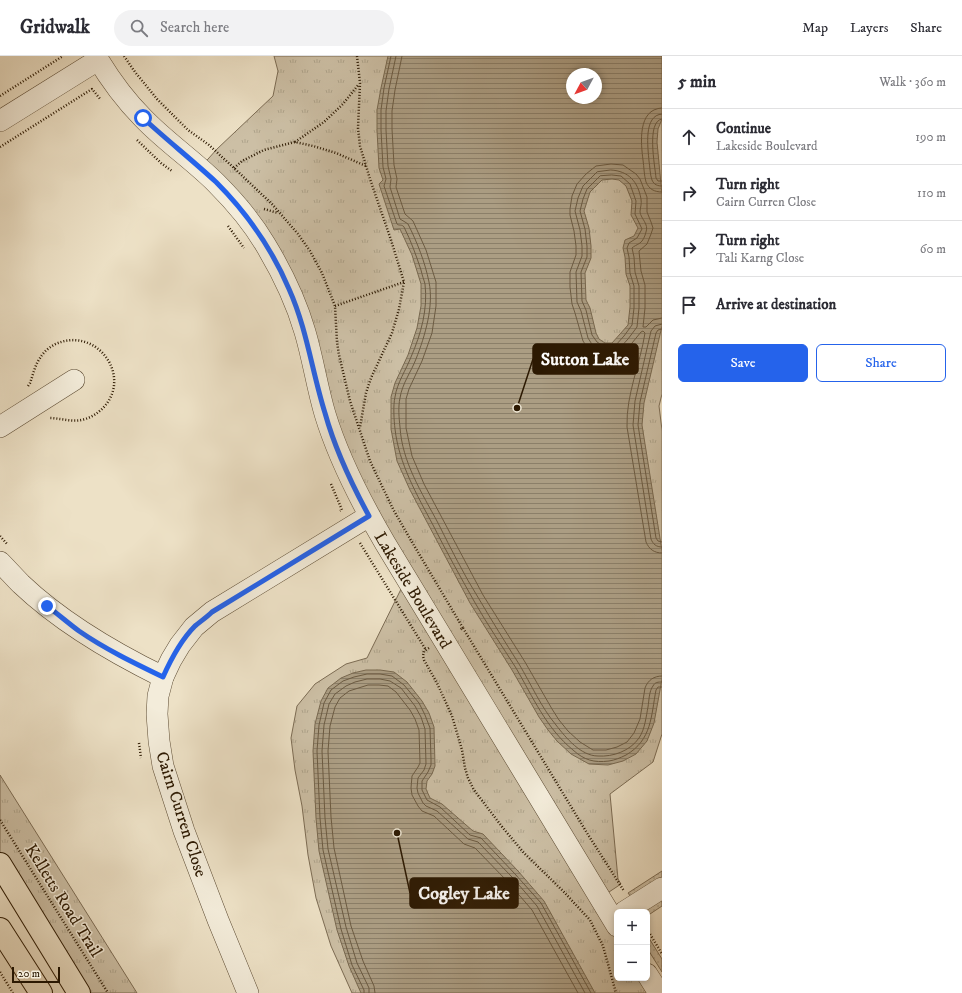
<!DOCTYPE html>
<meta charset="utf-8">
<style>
body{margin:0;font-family:"IM FELL DW Pica",serif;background:#f2f2f3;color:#2b2b33}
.controls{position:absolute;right:12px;bottom:12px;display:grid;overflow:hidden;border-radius:6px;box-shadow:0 2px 6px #0003}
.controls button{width:36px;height:36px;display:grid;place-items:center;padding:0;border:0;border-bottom:1px solid #e1e1e2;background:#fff;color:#2b2b33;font:20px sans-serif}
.compass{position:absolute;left:566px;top:12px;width:36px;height:36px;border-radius:50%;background:#fff;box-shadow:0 2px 6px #0003;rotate:229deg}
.scale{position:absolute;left:12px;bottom:10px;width:48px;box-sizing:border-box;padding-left:4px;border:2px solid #2c1902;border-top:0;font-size:11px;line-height:14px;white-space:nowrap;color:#2c1902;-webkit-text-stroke:3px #f3ecda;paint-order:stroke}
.stop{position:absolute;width:12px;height:12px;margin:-9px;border:3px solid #2563eb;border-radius:50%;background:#fff}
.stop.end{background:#2563eb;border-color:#fff;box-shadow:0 1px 4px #0008}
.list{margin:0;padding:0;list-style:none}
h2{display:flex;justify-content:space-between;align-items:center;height:52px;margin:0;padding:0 16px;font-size:17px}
h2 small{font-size:13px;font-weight:400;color:#7c7c81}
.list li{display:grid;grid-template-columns:26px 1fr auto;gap:12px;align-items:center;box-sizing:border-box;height:56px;padding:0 16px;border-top:1px solid #e1e1e2}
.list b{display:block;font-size:15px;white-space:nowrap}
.list p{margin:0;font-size:13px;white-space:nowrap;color:#7c7c81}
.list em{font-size:13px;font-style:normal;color:#7c7c81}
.actions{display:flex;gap:8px;padding:12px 16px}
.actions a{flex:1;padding:9px 0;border:1px solid #2563eb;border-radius:6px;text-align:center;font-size:14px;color:#2563eb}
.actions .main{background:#2563eb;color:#fff}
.icon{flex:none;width:22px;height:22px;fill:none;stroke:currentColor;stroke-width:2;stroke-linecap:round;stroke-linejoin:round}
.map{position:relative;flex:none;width:662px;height:937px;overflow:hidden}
header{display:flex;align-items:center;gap:24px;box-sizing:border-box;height:56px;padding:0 20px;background:#fff;border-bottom:1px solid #e1e1e2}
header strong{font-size:19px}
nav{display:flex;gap:22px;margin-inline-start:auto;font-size:14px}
.search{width:280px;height:36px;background:#f2f2f3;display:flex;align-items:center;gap:10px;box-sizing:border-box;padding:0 14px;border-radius:22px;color:#7c7c81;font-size:15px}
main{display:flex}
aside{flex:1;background:#fff}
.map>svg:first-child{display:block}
.grass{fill:url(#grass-dots);stroke:#7c6c54}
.park{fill:url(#park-tufts);stroke:#7c6c54;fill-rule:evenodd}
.water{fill:url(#water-rules);stroke:#78684f;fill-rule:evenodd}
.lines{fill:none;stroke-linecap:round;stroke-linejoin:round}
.shore{stroke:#6c5b42;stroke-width:1}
.minor-casing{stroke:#5c4b33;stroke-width:22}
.major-casing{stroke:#2c1902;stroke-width:24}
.path{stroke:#2c1902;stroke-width:2.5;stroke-dasharray:1 2;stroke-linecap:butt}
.minor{stroke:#f3ecda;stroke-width:21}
.major{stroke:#ede1c6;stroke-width:22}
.route{stroke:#2563eb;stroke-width:5}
.labels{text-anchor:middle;stroke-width:3;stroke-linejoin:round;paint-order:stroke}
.street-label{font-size:17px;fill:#2c1902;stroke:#f3ecda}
.leader{fill:none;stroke:#2c1902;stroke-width:1.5}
.callout-dot{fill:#2c1902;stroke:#f3ecda;stroke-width:1.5}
.callout{fill:#2c1902;stroke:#2c1902;stroke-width:1.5}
.callout-label{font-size:18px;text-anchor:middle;font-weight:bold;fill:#fff}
</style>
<header>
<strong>Gridwalk</strong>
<div class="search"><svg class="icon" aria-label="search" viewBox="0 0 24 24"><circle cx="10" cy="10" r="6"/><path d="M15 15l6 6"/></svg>Search here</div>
<nav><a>Map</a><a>Layers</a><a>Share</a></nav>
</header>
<main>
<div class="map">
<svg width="662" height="937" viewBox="0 0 662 937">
<defs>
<pattern id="grass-dots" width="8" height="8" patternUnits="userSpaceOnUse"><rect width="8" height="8" fill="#ccbfa5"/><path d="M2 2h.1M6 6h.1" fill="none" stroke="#afa48c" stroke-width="1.8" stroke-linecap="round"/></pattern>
<pattern id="park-tufts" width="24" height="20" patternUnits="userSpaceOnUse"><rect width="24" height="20" fill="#ccbfa5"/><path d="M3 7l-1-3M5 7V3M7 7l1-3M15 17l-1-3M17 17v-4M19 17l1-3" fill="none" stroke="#afa48c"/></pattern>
<pattern id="water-rules" width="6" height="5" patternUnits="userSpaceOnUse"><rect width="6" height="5" fill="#ab9d83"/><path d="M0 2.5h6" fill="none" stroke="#8b7f69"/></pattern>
</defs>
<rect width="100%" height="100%" fill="#ede1c6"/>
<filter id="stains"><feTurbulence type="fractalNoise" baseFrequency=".005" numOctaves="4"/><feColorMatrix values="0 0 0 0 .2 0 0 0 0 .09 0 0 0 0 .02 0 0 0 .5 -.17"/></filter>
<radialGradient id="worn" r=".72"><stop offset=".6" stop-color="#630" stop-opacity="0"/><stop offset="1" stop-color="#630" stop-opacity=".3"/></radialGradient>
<path class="grass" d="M662 815V821L631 841 628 837Z
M662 843V850L647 860V856H643Z
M647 879 662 903V916L647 892Z"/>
<path class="park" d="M274 0H662V338L659 350 662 374V678L653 706 610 738 618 823 621 828 600 842 617 870V922H647L659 937H352L331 890 316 842 308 799 302 750 295 714 291 682 297 650 315 628 346 608 367 602 406 523 369 460 296 248 200 112 217 93 273 40 278 15ZM572 18H596V42H572Z
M0 719 137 937H79L0 808Z"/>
<path class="water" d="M388 0H662V63L658 73 657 86 662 139V270L644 347 642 369 662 495V623L654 667 647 685 636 698 623 705 608 709 589 708 571 698 557 685 548 674 539 661 512 614 470 547 410 434 397 405 391 373V341L395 327 408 299 417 272 421 250V228L412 199 400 173 394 174 379 128 383 124 379 112 377 74V54L381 32ZM572 18H596V42H572ZM612 123 619 124 626 130 632 145 631 159 638 172 634 180 625 184 623 192 625 201 626 218 630 230V251L628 269 612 287H605L599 283 596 277 590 252 586 244 585 217 591 202V190L589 172 584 155 590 136 602 124Z
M366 614H380L394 616 407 626 422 645 429 657 434 671 435 710 432 718 427 725 426 733 430 742 442 748 473 775 483 778 518 815 544 845 595 937H361L349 910 337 874 319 795 316 762 313 695 315 668 321 645 328 632 341 622 353 617Z"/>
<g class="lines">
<path class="shore" d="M391 0 384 32 381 54V74L383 111 386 123 384 130 397 168C399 170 402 168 404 171 411 185 416 199 421 214 422 219 424 224 425 228 428 253 421 278 411 301 406 314 397 327 395 341 393 349 394 365 395 373 399 408 417 439 433 469 446 495 460 520 474 545 487 568 502 590 516 612 533 641 546 672 573 694 584 704 594 707 609 705 615 704 620 702 626 699 652 684 651 660 656 634L658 631H662
M396 0 389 33 386 55V74L388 110 391 123 390 131 400 163 405 166 408 168C417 186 425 206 429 226 434 250 425 280 416 303 411 316 402 328 400 342 398 351 399 362 400 371 402 406 422 437 438 467 451 493 464 519 479 543 492 565 505 586 519 608 531 628 541 651 556 669 566 682 581 700 598 700 613 701 630 695 639 682 645 673 646 661 648 651 649 645 649 635 653 630 655 626 658 626 662 626
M402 0 395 34 392 55V73L394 109 397 123 396 131 405 158 413 165 426 194 436 226V250L432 277 422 305 409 333 406 343V372L412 400 424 428 483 539 525 606 552 653 559 664 568 675 580 686 593 694H606L617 691 627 686 634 677 640 663 645 632C648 624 654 620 662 620
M662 52C637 53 641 88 643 104 644 111 644 119 646 126 649 133 654 136 662 136
M662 58C643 59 648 92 649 105 650 111 650 119 652 124 654 129 658 130 662 130
M662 63C646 65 655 110 656 122L658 125H662
M611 114C629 115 638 126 641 143 642 148 640 152 640 156 641 163 649 168 646 176 645 180 643 185 640 187 637 189 634 190 632 192L634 201 635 216 639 230V252L637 271 628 283 618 294 613 296H603L593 290 588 282 581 255 577 246 576 216 582 200V190L580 174 575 155 578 142 583 130 597 116Z
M612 119 621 120 630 128 636 145 635 158 642 173 637 182 629 187 627 192 629 201 630 217 634 230V252L632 269 624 280 615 290 605 291 597 286 592 279 586 254 582 245 581 216 587 201V190L585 173 580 155 583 143 587 133 600 120Z
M662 262 653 264 646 271H643L645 252V229L641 215 639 195 647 188 651 178 653 172 651 166 647 156V141L640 123 636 118 623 109 611 108 596 110 586 118 577 128 572 140 570 153V159L574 175 576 190V199L570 216V231L572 248 575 257 583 285 589 294 600 301 607 302 616 301 620 299 632 287 641 276 643 275 645 277C640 309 626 338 627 371L646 486C649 493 654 497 662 497
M662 268 655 270 651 275 635 345 633 369 651 483C653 488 656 491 662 491
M662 273 658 274 656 277 640 346 638 369 656 482 658 485 662 486
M364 937V934L352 909 341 873 323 794 320 762 317 695 319 669 324 647 331 634 343 625 354 621 367 618H380L392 620 404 629 419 647 425 659 430 672 431 703V709L428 716 422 725V734L427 744 440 751 470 779 481 782 515 818 541 847 591 937
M369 937V932L357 907 346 871 328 793 325 762 322 695 324 669 329 648 335 638 346 630 355 626 367 623H380L390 625 401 632 415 650 421 661 425 673 426 708 424 714 418 722 417 732 418 737 423 747 426 750 437 755 468 783 478 786 512 821 537 850 585 937
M375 937 374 930 363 905 351 870 334 792 331 761 328 695 330 670 335 651 340 642 349 635 368 629H379L388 630 396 636 410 654 415 663 419 674 420 707 418 711 412 720 411 732 412 739 418 750 422 755 434 760 464 788 475 792 507 825 532 854 578 937"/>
<g class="minor-casing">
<g id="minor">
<path id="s1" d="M96 0C109 22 125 44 143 62 166 86 193 104 216 127 234 145 252 166 265 188 282 216 296 245 305 276 313 303 317 331 325 358 339 404 361 446 385 487L617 870"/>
<path d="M0 65 98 4"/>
<path d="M0 371 74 324"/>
<path d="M0 506C7 513 14 521 21 528 62 567 112 596 163 621"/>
<path d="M624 856 662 832"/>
<path d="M647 918 659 937"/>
<path d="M248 937 218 864 184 775 163 710 159 685 157 658 158 640 163 621 171 604 180 589 194 571 212 556 369 460"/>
</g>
</g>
<g class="major-casing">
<path id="major" d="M0 808 79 937
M0 873 41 937"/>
</g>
<path class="path" d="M124 0 135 16 157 43 188 74 209 89 234 112 272 148 298 178 310 195 322 217 335 250 337 286 339 299 350 345 370 405 393 453 409 481 463 572 459 574
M357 0 360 27 358 72 360 90 370 123 391 184 404 226 399 253 392 277 371 322 366 337 360 371
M0 40 63 0
M137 84 161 107 172 115
M295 86 324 66 343 48 359 28
M0 91 92 33 101 44
M234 112 242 105 264 94 295 86 313 90 336 97 366 110
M264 153 278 157
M228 170 244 192
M335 250 404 226
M28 330 30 327C33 319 35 309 40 302 44 295 53 288 61 286 100 274 132 322 103 352 98 357 92 361 85 363 73 367 61 362 49 362
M331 428 342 454 340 455
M0 480 8 489
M360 487 426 594
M463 572 587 777 624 835
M429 592 424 595 423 600 424 604 437 627 452 660 462 694 465 712 468 722 474 734 503 772 524 797 564 836 590 864 603 890 616 937
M139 687 141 702
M0 764 108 937
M647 873 662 898
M0 916 13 937"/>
<use href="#minor" class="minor"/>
<use href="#major" class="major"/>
</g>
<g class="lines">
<path class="route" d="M47 550C58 558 68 567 79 575 105 593 134 607 163 621 171 603 181 584 195 570 201 565 207 561 212 556L369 460C351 427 335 393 325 357 312 316 307 273 289 233 272 193 246 156 216 126 192 104 167 84 143 62"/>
</g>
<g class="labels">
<g class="street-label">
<text dy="6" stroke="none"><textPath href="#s1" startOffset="633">Lakeside Boulevard</textPath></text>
<text transform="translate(182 758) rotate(72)" y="6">Cairn Curren Close</text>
<text transform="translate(64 844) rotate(58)" y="6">Kelletts Road Trail</text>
</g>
</g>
<path class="leader" d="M517 352L533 303M397 777L410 837"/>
<g class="callout-dot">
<circle cx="517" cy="352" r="4"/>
<circle cx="397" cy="777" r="4"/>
</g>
<g class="callout">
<rect x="533" y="288" width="105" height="30" rx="4"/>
<rect x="410" y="822" width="108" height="30" rx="4"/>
</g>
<g class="callout-label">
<text x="585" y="309">Sutton Lake</text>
<text x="464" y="843">Cogley Lake</text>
</g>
<rect width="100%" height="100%" filter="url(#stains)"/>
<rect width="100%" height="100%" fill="url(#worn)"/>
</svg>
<div class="controls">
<button>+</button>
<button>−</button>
</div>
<svg class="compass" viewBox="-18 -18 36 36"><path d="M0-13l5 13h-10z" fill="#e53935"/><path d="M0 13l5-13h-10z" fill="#7c7c81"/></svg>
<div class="scale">20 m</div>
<div class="stop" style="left:143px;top:62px"></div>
<div class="stop end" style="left:47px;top:550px"></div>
</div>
<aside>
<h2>5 min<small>Walk · 360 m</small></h2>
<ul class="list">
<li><svg class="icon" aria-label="ahead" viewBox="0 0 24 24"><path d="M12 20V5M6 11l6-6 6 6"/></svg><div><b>Continue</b><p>Lakeside Boulevard</p></div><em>190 m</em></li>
<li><svg class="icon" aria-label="right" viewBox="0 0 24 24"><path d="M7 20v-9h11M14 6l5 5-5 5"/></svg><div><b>Turn right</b><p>Cairn Curren Close</p></div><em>110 m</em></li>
<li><svg class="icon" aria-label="right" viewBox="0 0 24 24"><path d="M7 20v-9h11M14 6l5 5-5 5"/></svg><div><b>Turn right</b><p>Tali Karng Close</p></div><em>60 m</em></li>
<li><svg class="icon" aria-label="arrive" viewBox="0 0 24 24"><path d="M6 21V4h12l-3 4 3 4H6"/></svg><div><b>Arrive at destination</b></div></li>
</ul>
<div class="actions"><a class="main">Save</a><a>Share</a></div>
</aside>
</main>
